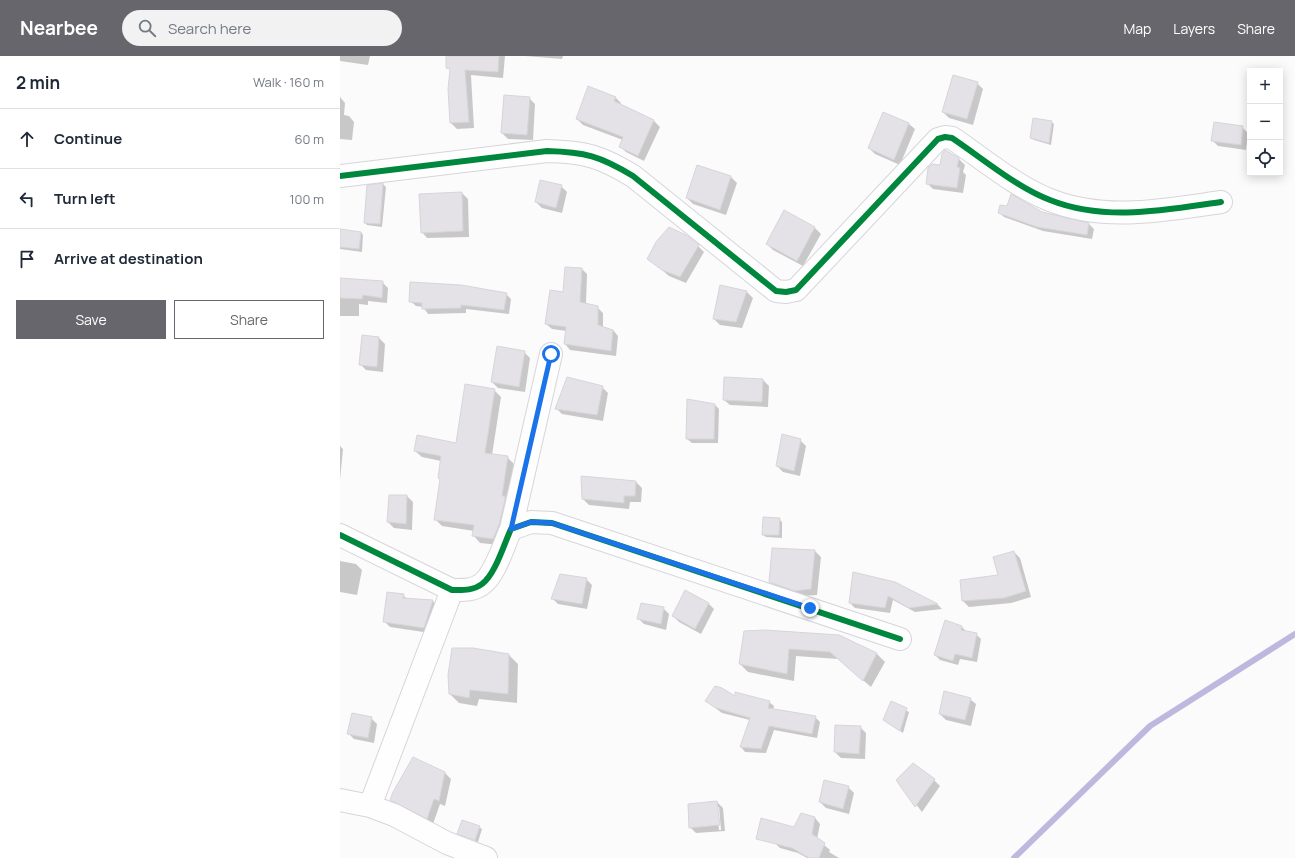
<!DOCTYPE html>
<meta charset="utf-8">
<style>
body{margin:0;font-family:Manrope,sans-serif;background:#f2f2f3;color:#1f2937}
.controls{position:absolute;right:12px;top:12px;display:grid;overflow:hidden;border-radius:0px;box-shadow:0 2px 10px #0003}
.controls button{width:36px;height:36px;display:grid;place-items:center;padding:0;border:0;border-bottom:1px solid #e0e1e3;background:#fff;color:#1f2937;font:20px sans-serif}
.stop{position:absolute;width:12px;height:12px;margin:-9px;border:3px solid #1a73e8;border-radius:50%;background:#fff}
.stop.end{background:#1a73e8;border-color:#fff;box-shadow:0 1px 4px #0008}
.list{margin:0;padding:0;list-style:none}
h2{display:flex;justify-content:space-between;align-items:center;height:52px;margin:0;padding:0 16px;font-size:17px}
h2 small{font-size:13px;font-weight:400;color:#747a83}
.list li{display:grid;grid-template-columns:26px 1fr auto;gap:12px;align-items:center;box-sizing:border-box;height:60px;padding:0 16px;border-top:1px solid #e0e1e3}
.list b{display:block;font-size:15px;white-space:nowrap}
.list em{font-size:13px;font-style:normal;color:#747a83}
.actions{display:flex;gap:8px;padding:12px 16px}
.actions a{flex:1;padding:9px 0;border:1px solid #67666c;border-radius:0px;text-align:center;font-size:14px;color:#67666c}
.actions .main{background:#67666c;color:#fff}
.icon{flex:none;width:22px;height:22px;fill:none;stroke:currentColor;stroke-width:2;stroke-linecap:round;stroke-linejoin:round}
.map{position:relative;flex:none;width:955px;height:802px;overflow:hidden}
header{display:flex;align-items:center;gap:24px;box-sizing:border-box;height:56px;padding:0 20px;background:#67666c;color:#fff}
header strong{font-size:19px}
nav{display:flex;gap:22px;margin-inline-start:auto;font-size:14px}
.search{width:280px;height:36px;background:#f2f2f3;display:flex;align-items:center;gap:10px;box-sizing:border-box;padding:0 14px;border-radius:22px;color:#747a83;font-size:15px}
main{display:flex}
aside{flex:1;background:#fff}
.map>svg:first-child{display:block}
.shadow{fill:#0003;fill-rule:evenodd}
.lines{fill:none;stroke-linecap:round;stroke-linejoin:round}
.stream{stroke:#bfb8de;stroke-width:6}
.building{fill:#e4e2e7;stroke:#d6d5db}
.minor-casing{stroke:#d6d5dc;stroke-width:24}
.minor{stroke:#fefefe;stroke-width:22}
.cycleway-casing{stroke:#fff;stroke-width:8}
.cycleway{stroke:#00873e;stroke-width:6}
.route{stroke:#1a73e8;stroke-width:5}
</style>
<header>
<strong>Nearbee</strong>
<div class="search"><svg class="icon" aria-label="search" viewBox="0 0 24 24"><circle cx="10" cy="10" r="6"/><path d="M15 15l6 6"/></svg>Search here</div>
<nav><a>Map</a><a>Layers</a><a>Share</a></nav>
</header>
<main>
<aside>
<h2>2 min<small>Walk · 160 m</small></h2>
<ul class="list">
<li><svg class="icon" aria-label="ahead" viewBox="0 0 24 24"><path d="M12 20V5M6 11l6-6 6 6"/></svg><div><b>Continue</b></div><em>60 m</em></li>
<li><svg class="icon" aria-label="left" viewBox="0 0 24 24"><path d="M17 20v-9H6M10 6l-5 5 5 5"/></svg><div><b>Turn left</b></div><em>100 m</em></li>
<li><svg class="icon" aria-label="arrive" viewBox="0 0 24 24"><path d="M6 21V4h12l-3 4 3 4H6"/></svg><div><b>Arrive at destination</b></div></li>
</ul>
<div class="actions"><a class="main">Save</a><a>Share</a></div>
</aside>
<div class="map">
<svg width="955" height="802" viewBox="0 0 955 802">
<rect width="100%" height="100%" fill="#fbfbfb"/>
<path class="shadow" d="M0 0H30L28 9 0 5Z
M112 0H165L163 22 131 19 134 72 117 73 111 67Z
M185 0H223L222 3Z
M637 27 643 33 633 69 609 62 603 56Z
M0 41 5 47 4 59 9 60 14 66 12 84 0 83Z
M275 41 281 47 280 49 314 65 320 71 304 105 286 96 280 90 283 84 243 69 237 63Z
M189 42 195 48 193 84 168 83 162 77Z
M711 66 714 68 711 89 694 84 691 82Z
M569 68 575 73 560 109 535 98 529 92Z
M902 71 908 77 906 94 878 90 872 84Z
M605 95 619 103 625 109 623 116 626 119 623 137 593 133 587 127 601 110Z
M358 110 391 121 397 127 386 159 353 148 347 142Z
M43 128 46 131 42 171 27 169 25 167 28 130Z
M221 130 227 136 222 157 202 152 196 146Z
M122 137 128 143 129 181 87 182 82 176Z
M444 156 475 172 481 178 463 210 433 194 427 188Z
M659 156 702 157 749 168 754 173 752 183 703 175 664 161Z
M0 174 21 176 23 179 22 196 0 193Z
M358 190 364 196 346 227 329 220 309 203Z
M242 213 247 218 246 248 257 251 263 257V271L273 274 278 280 276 300 230 294 225 288 227 275 212 273 206 268Z
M0 223 42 226 48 232 47 247 28 245V249L19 248V260H0Z
M381 230 407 236 413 242 402 272 380 269 374 263Z
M166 238 171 243 169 258 126 253V257L88 258 83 251 76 250 70 245Z
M39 282 45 288 43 316 26 314 20 308Z
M184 296 190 302 185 336 158 332 152 326Z
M423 324 429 330 428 351 390 349 384 344Z
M262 331 268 337 263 365 222 358 216 352Z
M154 334 161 341 152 399 167 401 174 408 160 489 140 487 134 480V475L102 470 95 463 100 424 99 422 101 405 82 401 75 395 117 388Z
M375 349 379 353 378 387H352L347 383Z
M460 384 466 390 460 420 443 416 437 410Z
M0 390 3 393 0 424Z
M296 426 302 432 301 446H290L289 453 249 449 243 443Z
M67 440 73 446 72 474 54 472 48 466Z
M439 463 442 466V482L426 481 423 479Z
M433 493 475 495 481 501 477 539 461 540 436 532 430 526Z
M674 496 680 502 691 541 671 547 629 551 623 545 621 525 659 520Z
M0 505 16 508 22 514 17 539 0 536Z
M246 523 252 529 247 553 218 548 212 542Z
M555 526 598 549 602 553 575 556 553 544 550 557 515 552 510 547Z
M63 539 67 543 93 545 98 551 90 577 50 571 44 565Z
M368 547 374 553 361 578 339 566 333 560Z
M323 552 329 558 326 574 304 568 298 562Z
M606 565 622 571 627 576 636 578 641 583 637 606 620 603 618 609 600 604 595 599Z
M405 576 499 580 537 598 545 606 531 631 498 603 456 600 454 625 408 616 400 608Z
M169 599 178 608 177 647 139 643 137 650 119 647 110 638Z
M396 642 429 646 434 650 433 654 475 661 480 666 477 682 434 674 426 697 405 696 401 691 410 664 382 657 366 645Z
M630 643 636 648 631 670 606 664 600 658Z
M552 647 569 656 563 677 544 664Z
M31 662 37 668 34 687 14 683 8 677Z
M520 671 526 677 525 703 501 702 495 696Z
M105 717 111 723 105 750 100 748 93 768 58 750 52 744Z
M557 724H594L600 730 582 756Z
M508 731 514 737 509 758 486 752 480 746Z
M377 746 383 752 385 775 356 777 350 771ZM377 751H379L381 774H379Z
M462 758 475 762 480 768 477 783 490 794 489 796 499 802H467L458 797 440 792 435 787 455 772Z
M139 771 142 773 138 786 118 777Z"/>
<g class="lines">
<path class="stream" d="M674 802 810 670 955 578"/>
</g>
<path class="building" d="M106 0H159L158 16 125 14 129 66 110 67 108 33 110 13 106 12Z
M613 19 638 26 627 63 602 56Z
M248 30 276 41 274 45 314 64 298 100 279 91 283 81 236 63Z
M164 39 190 41 187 79 161 77Z
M543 56 569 67 554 104 528 92Z
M693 62 712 65 709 87 690 82Z
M874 66 903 70 901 89 871 85Z
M605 94 619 102 617 111 620 112 617 132 586 128 588 112 592 108 600 109 602 98Z
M357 109 391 120 380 154 346 142Z
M200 124 222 129 216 152 195 146Z
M43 127 40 168 24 167 27 129Z
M122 136 123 175 81 177 79 138Z
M671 138 702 156 749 167 747 179 697 171 658 157 660 149 667 150Z
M444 154 475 171 457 205 426 188Z
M329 171 346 179 359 189 340 221 322 214 307 203 316 186Z
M0 173 21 176 19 193 0 191Z
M225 211 242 212 240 246 258 250V269L273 274 271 295 224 288 226 271 205 268 210 234 223 236Z
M0 222 43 225 42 242 23 239 22 243 0 242Z
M70 226 121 229 167 237 164 254 121 249V252L82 253V247L69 246Z
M380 229 407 235 396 266 373 263Z
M22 279 39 281 37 311 19 309Z
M157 290 185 295 179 331 151 326Z
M227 321 263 330 257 359 215 353Z
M384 321 423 323 422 346 383 344Z
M125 328 155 333 145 397 168 400 162 440H165V444L159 469 153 483 132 480 134 469 94 464 100 423 98 422 101 400 74 395 77 379 116 387Z
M347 343 375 348 374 383H346Z
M442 378 461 383 454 415 436 410Z
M241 420 296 425 295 440H284V447L242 443Z
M49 439H67L66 468 47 466Z
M423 461 440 462 439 479H422Z
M432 492 475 494 471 533 455 535 429 526Z
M674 495 686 535 664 542 622 545 620 524 658 519 653 501Z
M513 516 555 526 598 548 569 552 548 540 545 552 509 547Z
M220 518 247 522 242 548 211 543Z
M345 534 369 547 355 573 332 560Z
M47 536 64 538 63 542 93 544 84 572 43 566Z
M301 547 324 551 321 568 297 563Z
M605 564 622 570 621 574 637 577 632 602 615 598 613 605 594 599Z
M425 574 499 579 537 597 523 625 490 596 449 593 447 618 399 608 404 575Z
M112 592H133L169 598 168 638 130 634 129 642 109 638 108 619Z
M375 630 382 632 395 640V636L430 645 428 652 476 660 472 678 429 670 421 693 400 691 410 662 376 652 365 645Z
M604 635 631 642 625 664 599 658Z
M551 645 567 652 560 675 543 664Z
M12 657 32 661 28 682 7 678Z
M495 669 521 670 519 698 494 696Z
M73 701 105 716 99 745 94 743 87 763 50 744 53 736Z
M573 707 595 723 575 751 556 724Z
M484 724 509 730 503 753 479 746Z
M377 745 380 769 349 772 348 748Z
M461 757 475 761 472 778 485 787 479 802H469L452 792 416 783 421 762 454 771Z
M122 764 140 770 135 784 117 778Z"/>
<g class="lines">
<g class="minor-casing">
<path id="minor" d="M0 120 207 95C245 96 260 100 293 120L436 235 446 236 456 234 598 83 605 81 612 82C642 102 676 131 710 144 765 166 825 154 881 146
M171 473 211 298
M0 479 112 534C122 534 133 535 142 528 155 519 164 488 171 473L191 466 212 467 560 583
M0 744 30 750 54 759 107 787 146 802
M30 750 112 534"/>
</g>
<use href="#minor" class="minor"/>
<g class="cycleway-casing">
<path id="cycleway" d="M0 120 207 95C245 96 260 100 293 120L436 235 446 236 456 234 598 83 605 81 612 82C642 102 676 131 710 144 765 166 825 154 881 146
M0 479 112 534C122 534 133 535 142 528 155 519 164 488 171 473L191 466 212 467 560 583"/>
</g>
<use href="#cycleway" class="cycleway"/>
</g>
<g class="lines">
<path class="route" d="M211 298 171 473 191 466 212 467 470 552"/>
</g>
</svg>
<div class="controls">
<button>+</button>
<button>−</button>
<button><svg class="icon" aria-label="locate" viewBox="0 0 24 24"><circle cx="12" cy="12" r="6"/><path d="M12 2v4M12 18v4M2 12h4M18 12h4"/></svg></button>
</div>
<div class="stop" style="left:211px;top:298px"></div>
<div class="stop end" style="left:470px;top:552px"></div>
</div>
</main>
